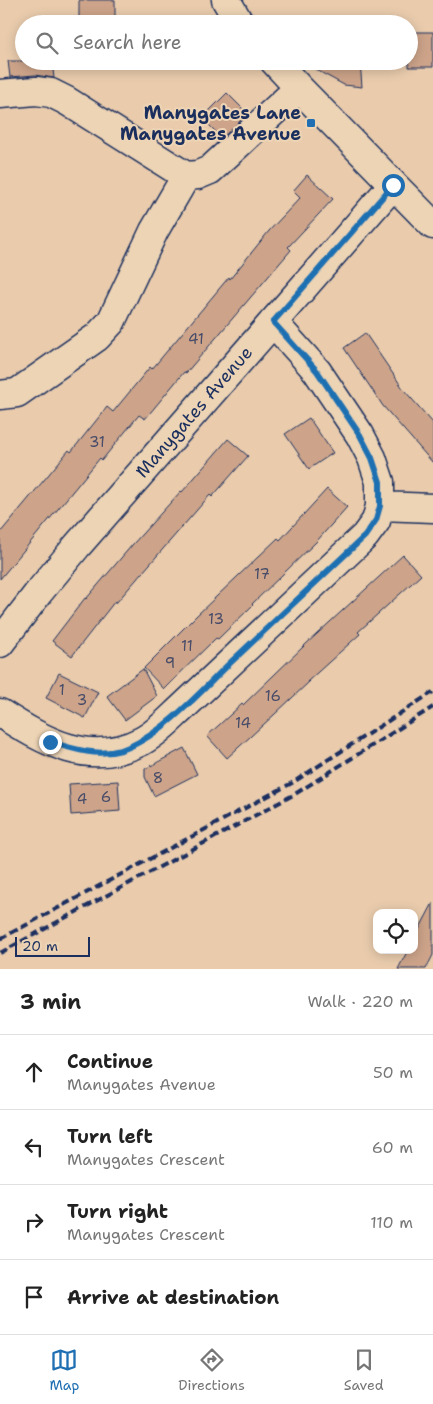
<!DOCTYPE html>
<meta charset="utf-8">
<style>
body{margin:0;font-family:"Shantell Sans",sans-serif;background:#f2f2f2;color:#222}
.controls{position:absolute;right:15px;bottom:15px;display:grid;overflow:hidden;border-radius:10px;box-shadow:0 2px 12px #0003}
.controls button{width:45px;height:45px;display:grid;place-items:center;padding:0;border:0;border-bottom:1px solid #e0e0e0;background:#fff;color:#222;font:25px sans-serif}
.scale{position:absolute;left:15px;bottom:12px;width:75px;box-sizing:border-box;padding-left:5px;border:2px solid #1b2f5e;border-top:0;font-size:14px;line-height:18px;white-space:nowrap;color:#1b2f5e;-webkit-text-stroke:4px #edd4b5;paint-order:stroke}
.stop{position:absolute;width:15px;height:15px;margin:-11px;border:4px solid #1f6fb2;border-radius:50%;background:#fff}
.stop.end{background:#1f6fb2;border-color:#fff;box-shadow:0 1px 5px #0008}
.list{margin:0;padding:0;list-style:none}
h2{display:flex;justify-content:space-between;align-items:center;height:65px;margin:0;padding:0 20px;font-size:21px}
h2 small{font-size:16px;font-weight:400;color:#767676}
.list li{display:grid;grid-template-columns:32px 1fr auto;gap:15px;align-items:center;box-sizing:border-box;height:75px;padding:0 20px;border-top:1px solid #e0e0e0}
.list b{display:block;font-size:19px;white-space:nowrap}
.list p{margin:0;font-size:16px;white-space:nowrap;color:#767676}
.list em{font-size:16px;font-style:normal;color:#767676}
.icon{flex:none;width:28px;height:28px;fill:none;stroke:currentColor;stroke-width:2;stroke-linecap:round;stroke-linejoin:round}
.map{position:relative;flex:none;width:433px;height:969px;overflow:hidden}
.search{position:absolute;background:#fff;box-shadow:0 2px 12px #0003;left:15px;right:15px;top:15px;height:55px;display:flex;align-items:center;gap:12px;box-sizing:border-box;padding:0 18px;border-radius:28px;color:#767676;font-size:19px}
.sheet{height:365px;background:#fff}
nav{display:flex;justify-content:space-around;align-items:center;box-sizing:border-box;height:70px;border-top:1px solid #e0e0e0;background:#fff;font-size:14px;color:#767676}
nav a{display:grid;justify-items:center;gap:2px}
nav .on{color:#1f6fb2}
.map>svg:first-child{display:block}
.building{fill:#cda48a;stroke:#1b2f5e}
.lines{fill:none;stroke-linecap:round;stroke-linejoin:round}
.minor-casing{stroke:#1b2f5e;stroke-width:31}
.minor{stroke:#edd4b5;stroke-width:28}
.rail{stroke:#1b2f5e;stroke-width:4;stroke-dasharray:8 4;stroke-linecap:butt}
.route{stroke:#1f6fb2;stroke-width:6}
.poi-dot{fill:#1f6fb2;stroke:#edd4b5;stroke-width:2}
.labels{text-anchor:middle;stroke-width:4;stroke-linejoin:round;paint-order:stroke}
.number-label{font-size:15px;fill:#484c69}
.poi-label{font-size:18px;font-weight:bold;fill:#1b2f5e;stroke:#edd4b5;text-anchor:end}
.street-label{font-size:18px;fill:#1b2f5e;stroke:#edd4b5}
</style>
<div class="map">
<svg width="433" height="969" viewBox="0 0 433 969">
<rect width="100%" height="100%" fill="#eaccad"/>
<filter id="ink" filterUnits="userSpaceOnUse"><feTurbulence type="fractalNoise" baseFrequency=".02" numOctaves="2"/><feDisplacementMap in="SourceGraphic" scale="10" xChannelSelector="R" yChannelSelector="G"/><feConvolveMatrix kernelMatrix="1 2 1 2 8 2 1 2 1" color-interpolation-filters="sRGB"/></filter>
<g filter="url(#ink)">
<path class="building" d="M79 0H115V19H79Z
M409 32H433V67H409Z
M8 61H52L54 78 35 75 10 77Z
M300 61H360L362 87 344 85Z
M227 93 248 114 222 138 202 118Z
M307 175 333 199 288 247 291 250 186 373 184 372 145 419 139 415 102 460 100 458 77 486 0 579V533L69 450 71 452 107 407 113 412 150 367 152 369 229 277 230 279 269 231 300 198 293 191Z
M365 333 404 390 433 423V463L383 406 344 348Z
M309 418 333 453 309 469 285 434Z
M228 439 248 456 212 497 210 495 116 603 115 601 72 656 52 641 85 598 86 599 133 544 181 491 182 492Z
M327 489 347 507 316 542 252 604 253 605 218 639 216 638 164 689 144 668 196 616 278 538 280 540Z
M403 555 421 575 358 632 360 634 308 681 309 682 275 714 227 758 207 736 242 704 243 705 305 645Z
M143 669 157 696 125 720 107 696Z
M59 673 98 692 85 718 46 698Z
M184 748 197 774 154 796 145 777V769Z
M118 781 120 811 71 815 69 784Z
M433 903V955L426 969H398L408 950H414V939Z"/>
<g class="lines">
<g class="minor-casing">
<path id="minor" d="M226 0 240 24
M274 61 299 88 433 225
M0 94 36 91 51 93 67 101 186 176 198 175 210 170 299 88
M0 395 17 393 97 337 111 322 154 231 186 176
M380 506 433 508
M0 643 39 592 77 546 393 185
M0 713C45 742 90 768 142 741 157 733 169 720 181 709L365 536 376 521 380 506V482L372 458 360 435 317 371 273 322"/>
</g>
<use href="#minor" class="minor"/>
<path class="rail" d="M0 939 292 783 433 692
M0 953 295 794 433 707"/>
</g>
</g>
<g class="lines" filter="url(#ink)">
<path class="route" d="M50 742C73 749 97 757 121 750 161 737 200 692 230 663 275 621 320 578 365 536L376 520 380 506V482L372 458 360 435 317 371 273 322 393 185"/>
</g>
<rect class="poi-dot" x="306" y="118" width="10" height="10" rx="2.5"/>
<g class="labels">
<g class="number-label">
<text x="196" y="344">41</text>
<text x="97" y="447">31</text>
<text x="262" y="579">17</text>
<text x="216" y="624">13</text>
<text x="187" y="651">11</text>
<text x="170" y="668">9</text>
<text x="62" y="695">1</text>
<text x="273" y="701">16</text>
<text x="82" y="705">3</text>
<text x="243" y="728">14</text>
<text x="158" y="783">8</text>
<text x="106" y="802">6</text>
<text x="82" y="804">4</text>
</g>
<g class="poi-label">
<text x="301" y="119">Manygates Lane<tspan x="301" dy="21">Manygates Avenue</tspan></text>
</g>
<g class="street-label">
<text transform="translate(194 412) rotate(-49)" y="6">Manygates Avenue</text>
</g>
</g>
</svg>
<div class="controls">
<button><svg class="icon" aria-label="locate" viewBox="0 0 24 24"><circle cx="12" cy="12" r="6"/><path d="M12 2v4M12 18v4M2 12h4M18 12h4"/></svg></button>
</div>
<div class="scale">20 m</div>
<div class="stop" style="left:393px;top:185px"></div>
<div class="stop end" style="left:50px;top:742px"></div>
<div class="search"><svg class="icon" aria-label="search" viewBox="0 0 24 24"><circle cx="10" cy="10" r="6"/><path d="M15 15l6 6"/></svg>Search here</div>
</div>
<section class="sheet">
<h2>3 min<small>Walk · 220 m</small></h2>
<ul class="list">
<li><svg class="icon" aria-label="ahead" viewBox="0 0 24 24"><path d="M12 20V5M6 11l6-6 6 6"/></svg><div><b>Continue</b><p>Manygates Avenue</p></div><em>50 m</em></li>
<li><svg class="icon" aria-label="left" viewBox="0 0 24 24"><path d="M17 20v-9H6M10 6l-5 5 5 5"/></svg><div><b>Turn left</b><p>Manygates Crescent</p></div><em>60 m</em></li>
<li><svg class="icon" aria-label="right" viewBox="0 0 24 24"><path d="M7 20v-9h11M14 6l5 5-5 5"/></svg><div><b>Turn right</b><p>Manygates Crescent</p></div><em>110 m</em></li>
<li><svg class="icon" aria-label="arrive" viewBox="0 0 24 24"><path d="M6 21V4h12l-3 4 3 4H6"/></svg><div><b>Arrive at destination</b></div></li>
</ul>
</section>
<nav>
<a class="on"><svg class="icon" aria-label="map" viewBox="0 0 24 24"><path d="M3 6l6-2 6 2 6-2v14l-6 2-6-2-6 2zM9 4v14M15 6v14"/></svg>Map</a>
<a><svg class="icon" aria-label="directions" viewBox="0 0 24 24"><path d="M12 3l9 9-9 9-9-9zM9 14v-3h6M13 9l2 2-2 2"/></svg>Directions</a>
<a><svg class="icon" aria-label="saved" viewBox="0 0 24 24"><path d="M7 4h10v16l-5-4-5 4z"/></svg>Saved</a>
</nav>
